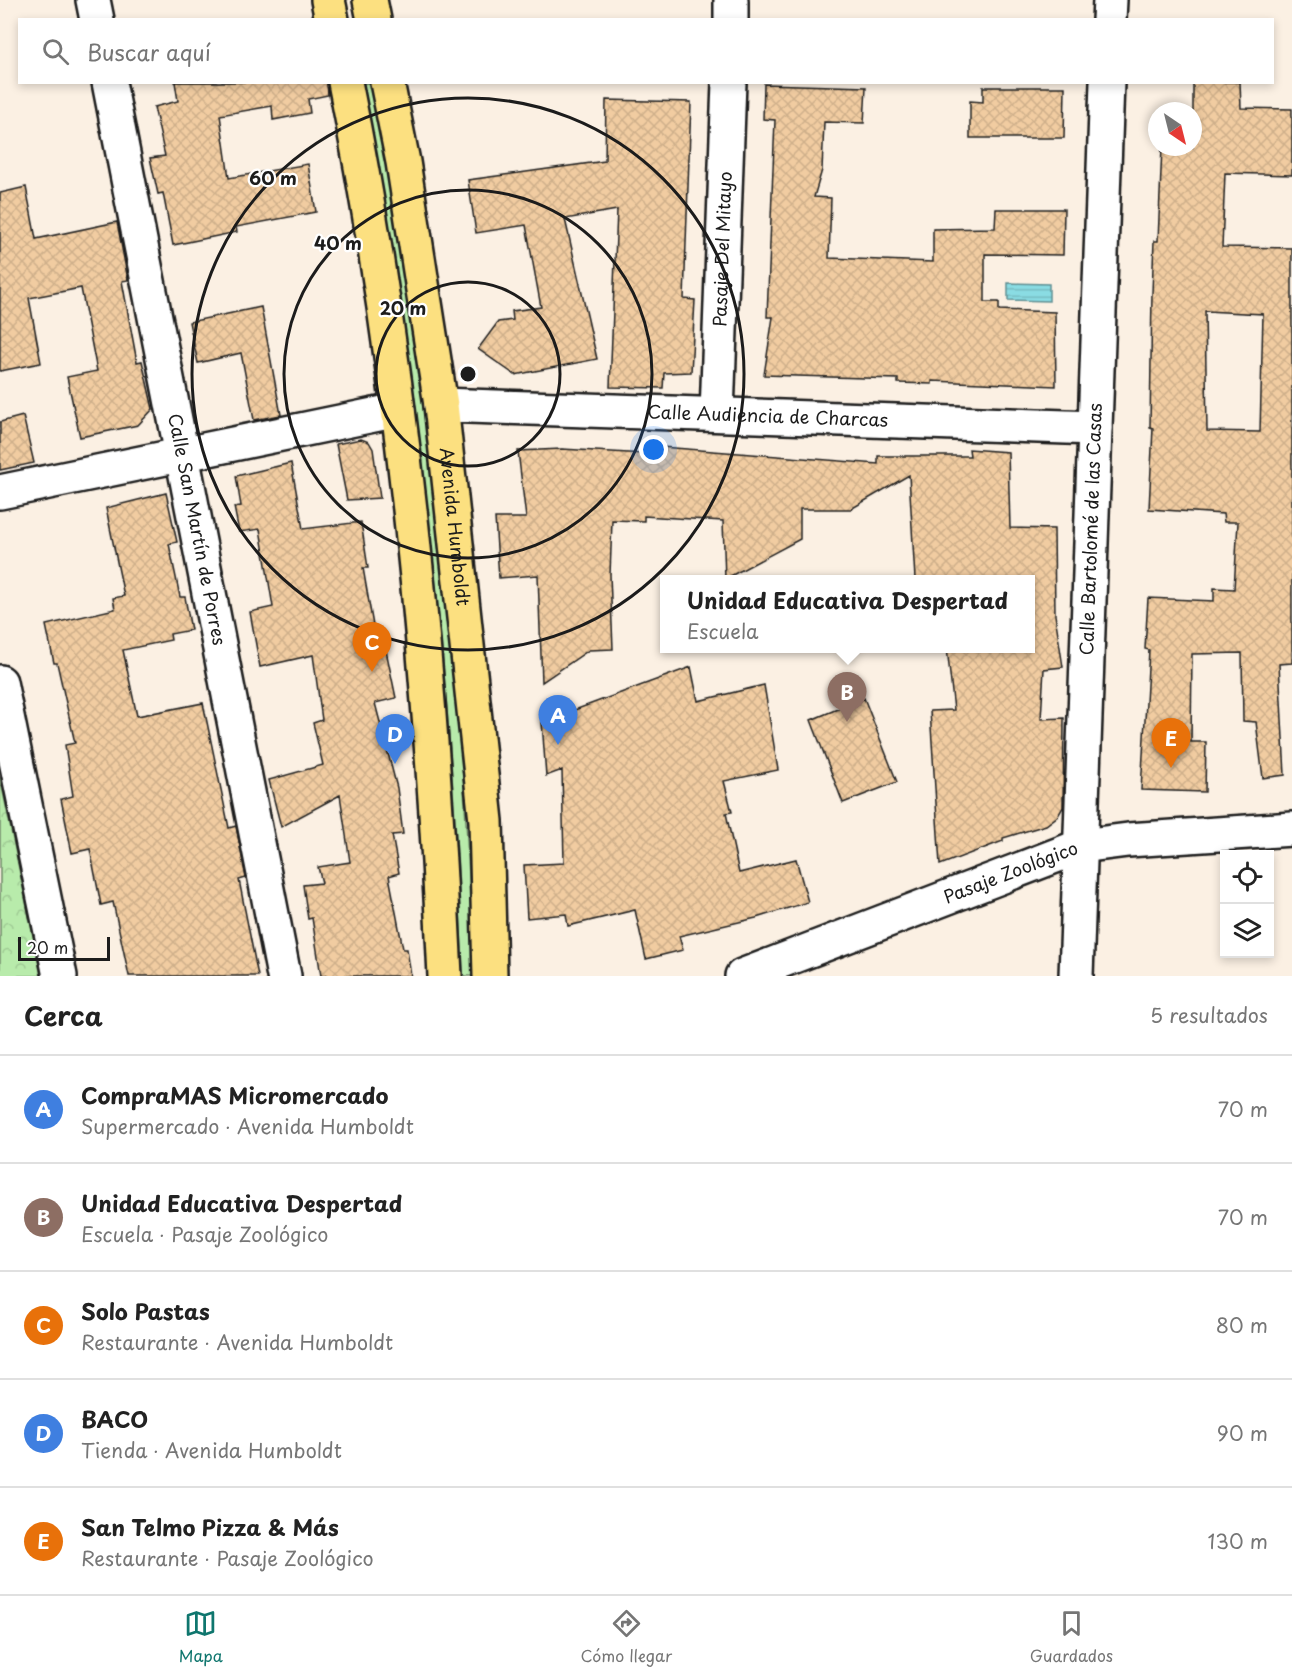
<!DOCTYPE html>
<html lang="es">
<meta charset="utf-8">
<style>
body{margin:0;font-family:"Playpen Sans",sans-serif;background:#f6f6f6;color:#222}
.controls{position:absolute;right:18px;bottom:18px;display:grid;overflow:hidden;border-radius:0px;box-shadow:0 3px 9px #0003}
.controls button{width:54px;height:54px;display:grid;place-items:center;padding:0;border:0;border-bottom:2px solid #e0e0e0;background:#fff;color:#222;font:30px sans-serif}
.compass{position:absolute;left:1148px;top:102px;width:54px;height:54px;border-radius:50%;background:#fff;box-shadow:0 3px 9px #0003;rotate:145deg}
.scale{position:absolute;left:18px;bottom:15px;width:92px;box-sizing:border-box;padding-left:6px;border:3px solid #1c1c1c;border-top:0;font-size:16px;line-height:21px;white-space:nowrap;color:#1c1c1c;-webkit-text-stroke:4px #fff;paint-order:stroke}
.you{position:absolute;left:654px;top:450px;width:21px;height:21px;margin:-15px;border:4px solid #fff;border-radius:50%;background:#1a73e8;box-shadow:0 0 0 9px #1a73e833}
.badge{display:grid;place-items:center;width:39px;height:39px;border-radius:50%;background:#0f766e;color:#fff;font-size:20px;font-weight:700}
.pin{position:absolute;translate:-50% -50px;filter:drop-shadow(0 2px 3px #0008)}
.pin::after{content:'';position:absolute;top:32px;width:21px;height:18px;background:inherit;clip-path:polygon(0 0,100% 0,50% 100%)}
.popup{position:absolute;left:660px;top:575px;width:375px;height:78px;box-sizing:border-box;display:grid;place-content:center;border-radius:0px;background:#fff;filter:drop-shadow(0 2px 4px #0005);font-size:20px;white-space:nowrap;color:#767676}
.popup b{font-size:22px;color:#222}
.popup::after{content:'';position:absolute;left:50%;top:100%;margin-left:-12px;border:12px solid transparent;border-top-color:#fff}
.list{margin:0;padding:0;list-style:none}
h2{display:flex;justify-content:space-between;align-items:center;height:78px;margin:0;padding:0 24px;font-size:26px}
h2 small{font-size:20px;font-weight:400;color:#767676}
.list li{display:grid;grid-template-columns:39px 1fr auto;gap:18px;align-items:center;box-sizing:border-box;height:108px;padding:0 24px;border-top:2px solid #e0e0e0}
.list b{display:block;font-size:22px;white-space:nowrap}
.list p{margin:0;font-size:20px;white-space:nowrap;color:#767676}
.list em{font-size:20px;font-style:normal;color:#767676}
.icon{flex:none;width:33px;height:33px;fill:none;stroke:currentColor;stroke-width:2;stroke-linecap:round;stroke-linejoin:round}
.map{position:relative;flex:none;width:1292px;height:976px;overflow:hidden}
.search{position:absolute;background:#fff;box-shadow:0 3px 9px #0003;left:18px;right:18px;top:18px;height:66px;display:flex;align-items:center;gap:15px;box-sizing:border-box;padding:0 21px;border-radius:0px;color:#767676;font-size:22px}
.sheet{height:618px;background:#fff}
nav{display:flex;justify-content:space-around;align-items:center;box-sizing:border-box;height:84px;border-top:2px solid #e0e0e0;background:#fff;font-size:16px;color:#767676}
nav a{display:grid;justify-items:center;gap:3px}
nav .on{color:#0f766e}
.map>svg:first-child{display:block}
.grass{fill:#b8ebab;stroke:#6a8464;stroke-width:1.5}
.forest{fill:url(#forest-crowns);stroke:#6a8464;stroke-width:1.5}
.water{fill:url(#water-rules);stroke:#5e8f93;stroke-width:1.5}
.building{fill:url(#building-cross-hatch);stroke:#1c1c1c;stroke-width:1.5;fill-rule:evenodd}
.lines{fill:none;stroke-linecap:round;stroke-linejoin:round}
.street-casing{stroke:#1c1c1c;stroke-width:38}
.primary-casing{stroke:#1c1c1c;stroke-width:38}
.street{stroke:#fff;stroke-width:33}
.primary{stroke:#fce080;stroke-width:33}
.ring{fill:none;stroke:#1c1c1c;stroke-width:3}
.labels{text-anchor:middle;stroke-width:4.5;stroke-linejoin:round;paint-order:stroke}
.street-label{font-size:18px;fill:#1c1c1c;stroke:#fff}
.centre{fill:#1c1c1c;stroke:#fff;stroke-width:3}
.ring-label{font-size:18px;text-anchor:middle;font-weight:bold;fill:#1c1c1c;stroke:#fff;stroke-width:4.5;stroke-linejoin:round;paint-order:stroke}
</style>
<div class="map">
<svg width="1292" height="976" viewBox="0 0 1292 976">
<defs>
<pattern id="forest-crowns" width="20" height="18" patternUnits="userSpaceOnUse" patternTransform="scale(1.5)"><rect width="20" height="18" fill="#b8ebab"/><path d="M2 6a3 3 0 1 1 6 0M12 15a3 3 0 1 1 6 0" fill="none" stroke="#9ec993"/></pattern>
<pattern id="water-rules" width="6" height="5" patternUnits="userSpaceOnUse" patternTransform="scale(1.5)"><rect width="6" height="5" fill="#8adce3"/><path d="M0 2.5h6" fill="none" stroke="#76bcc2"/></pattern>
<pattern id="building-cross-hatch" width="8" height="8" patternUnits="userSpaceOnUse" patternTransform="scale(1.5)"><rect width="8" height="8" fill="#f1cca1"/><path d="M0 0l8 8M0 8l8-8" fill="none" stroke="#ceaf8a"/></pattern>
</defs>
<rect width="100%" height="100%" fill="#fbf0e3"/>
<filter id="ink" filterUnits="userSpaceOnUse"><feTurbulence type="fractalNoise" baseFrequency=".0167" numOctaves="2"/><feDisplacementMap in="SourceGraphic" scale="12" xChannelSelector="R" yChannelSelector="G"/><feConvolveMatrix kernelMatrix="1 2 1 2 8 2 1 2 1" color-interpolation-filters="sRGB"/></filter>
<g filter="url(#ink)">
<path class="grass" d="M360 83H370C391 188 410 293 426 399 454 590 465 784 474 976H463C451 676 420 377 360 83Z"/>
<path class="forest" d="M0 777 37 955 41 976H0Z"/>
<path class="water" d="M1008 283 1049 284V301L1008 300Z"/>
<path class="building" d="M175 82H327L328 95 308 99 310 113 273 120 272 106 220 115 229 178 308 164 316 212 236 227 237 232 173 245 163 193 158 194 150 158 165 156 154 107 178 101Z
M1193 82H1240L1241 108 1292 109V175L1225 173 1222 247 1292 248V663L1279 664 1285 775 1263 778 1256 722 1243 721 1242 653 1192 654 1191 742H1206L1205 792 1141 790 1149 650 1145 649 1148 598 1214 601V588L1234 589 1238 522H1224L1223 514 1149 509 1153 428 1150 427 1152 293 1154 241H1158L1162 147H1193ZM1205 311 1263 314 1260 432 1207 431Z
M764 84 866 87 864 123 824 122 822 170 814 197 831 198 829 258 933 262V229L995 228 996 209H1064L1063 255 985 254V302H999V310L1055 312 1056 386 932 381V384L898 383V379L764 375 773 317H767L775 120 763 119Z
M983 87H1065L1064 138H970V101L983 102Z
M606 100 691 102 684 299 695 300 691 372 664 373 663 388 610 387 617 210 565 219 597 359 515 375 478 349 498 322 513 320 512 311 541 307 526 225 476 233 468 180 605 161Z
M26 187 36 239 117 222 128 280 122 281 137 362 142 361 153 409 138 425 80 437 67 377 97 371 81 288 29 298 41 363 0 371V193Z
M261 307 281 415 254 420 241 353 198 363 189 322Z
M23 416 34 463 0 470V422Z
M361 439 369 442 373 449 380 498 347 500 336 444Z
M661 447 878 464V456H970L969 449 1008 452 1010 528 1054 529 1055 615 1063 667 1044 669 1041 719 1064 718 1063 807 1058 816 1046 825 1003 838V841L940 865 930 711 954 710 947 648H1030V579H915L909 475 851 509H800V539L725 579 723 521 644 516V521L612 520 610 575 613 649 589 650 542 682 538 575 499 578 495 518H526L518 451 562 449 661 455Z
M291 463 303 529 361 522 368 568H363L376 643 384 641 396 698 375 703 397 788 403 834 392 835 399 873 389 876 403 949H407L411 976H321L312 918 308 919 303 885 322 883 318 867 350 862 340 795 281 827 269 780 323 765 313 723 322 720 313 655 260 667 250 612 273 607 260 529 239 532 234 507 241 506 236 476Z
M166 493 177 542 169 544 180 597H185L191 630 170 634 171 640 123 650 137 716 203 703 229 828 236 826 246 878 239 880 258 976H129L113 902 101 905 90 849 72 853 61 799 73 796 65 745 75 743 57 663H54L46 625 115 609 113 598 124 596 106 508Z
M691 667 698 701 764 685 778 770 724 781 732 812 726 813 739 873 796 859 808 902 756 918 679 936 683 950 646 959 635 910 568 926 566 914 527 918 524 865 564 863 562 770 546 776 542 722Z
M864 698 897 782 843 803 811 720Z"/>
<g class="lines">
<g class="street-casing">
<g id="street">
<path d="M93 0 97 20"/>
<path d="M731 20V0"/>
<path d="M1109 20 1110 0"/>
<path id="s1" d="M109 82 284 976"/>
<path id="s2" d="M441 405 1095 428"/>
<path id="s3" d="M717 414 729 82"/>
<path d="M0 492 398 410"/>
<path d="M0 682 60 976"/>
<path id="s4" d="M742 976 1081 846 1128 840 1292 829"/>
<path id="s5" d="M1076 976 1107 82"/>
</g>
</g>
<g class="primary-casing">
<g id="primary">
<path d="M328 0 332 20"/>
<path d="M370 0 374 20"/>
<path d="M345 82C404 377 431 676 445 976"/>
<path id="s6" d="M387 82 403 162 441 405 486 821 490 976"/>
</g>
</g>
<use href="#street" class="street"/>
<use href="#primary" class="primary"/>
</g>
</g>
<g class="ring">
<circle cx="468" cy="374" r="92"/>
<circle cx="468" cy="374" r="184"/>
<circle cx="468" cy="374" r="276"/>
</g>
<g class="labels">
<g class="street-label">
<text dy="6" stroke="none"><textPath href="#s3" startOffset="165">Pasaje Del Mitayo</textPath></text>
<text dy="6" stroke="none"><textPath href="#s2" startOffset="327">Calle Audiencia de Charcas</textPath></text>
<text dy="6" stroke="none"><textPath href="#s6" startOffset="450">Avenida Humboldt</textPath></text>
<text dy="6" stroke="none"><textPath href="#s1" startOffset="456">Calle San Martín de Porres</textPath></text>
<text dy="6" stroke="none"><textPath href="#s5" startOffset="447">Calle Bartolomé de las Casas</textPath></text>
<text dy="6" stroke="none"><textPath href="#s4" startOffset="288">Pasaje Zoológico</textPath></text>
</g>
</g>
<circle cx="468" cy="374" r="9" class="centre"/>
<g class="ring-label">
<text x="273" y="185">60 m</text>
<text x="338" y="250">40 m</text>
<text x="403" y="315">20 m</text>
</g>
</svg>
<div class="controls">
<button><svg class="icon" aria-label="locate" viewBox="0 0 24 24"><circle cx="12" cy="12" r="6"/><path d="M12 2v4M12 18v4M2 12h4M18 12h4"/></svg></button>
<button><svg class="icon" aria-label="layers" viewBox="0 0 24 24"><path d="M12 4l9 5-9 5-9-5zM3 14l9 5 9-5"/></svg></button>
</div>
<svg class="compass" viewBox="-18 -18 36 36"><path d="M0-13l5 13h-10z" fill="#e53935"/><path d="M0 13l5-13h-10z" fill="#767676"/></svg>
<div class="scale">20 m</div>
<div class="you"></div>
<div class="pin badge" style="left:558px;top:745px;background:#3f7fe0">A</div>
<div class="pin badge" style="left:847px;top:722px;background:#8d6e63">B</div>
<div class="popup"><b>Unidad Educativa Despertad</b>Escuela</div>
<div class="pin badge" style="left:372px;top:672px;background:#e8710a">C</div>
<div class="pin badge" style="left:395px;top:764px;background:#3f7fe0">D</div>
<div class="pin badge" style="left:1171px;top:768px;background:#e8710a">E</div>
<div class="search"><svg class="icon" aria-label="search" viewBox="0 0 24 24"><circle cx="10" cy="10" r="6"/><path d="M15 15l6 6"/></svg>Buscar aquí</div>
</div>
<section class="sheet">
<h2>Cerca<small>5 resultados</small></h2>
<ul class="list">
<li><span class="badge" style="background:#3f7fe0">A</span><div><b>CompraMAS Micromercado</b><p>Supermercado · Avenida Humboldt</p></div><em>70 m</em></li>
<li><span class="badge" style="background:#8d6e63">B</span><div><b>Unidad Educativa Despertad</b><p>Escuela · Pasaje Zoológico</p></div><em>70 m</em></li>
<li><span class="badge" style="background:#e8710a">C</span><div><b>Solo Pastas</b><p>Restaurante · Avenida Humboldt</p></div><em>80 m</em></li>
<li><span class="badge" style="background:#3f7fe0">D</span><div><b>BACO</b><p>Tienda · Avenida Humboldt</p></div><em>90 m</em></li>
<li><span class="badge" style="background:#e8710a">E</span><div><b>San Telmo Pizza &amp; Más</b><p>Restaurante · Pasaje Zoológico</p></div><em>130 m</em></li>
</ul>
</section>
<nav>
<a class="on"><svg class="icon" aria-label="map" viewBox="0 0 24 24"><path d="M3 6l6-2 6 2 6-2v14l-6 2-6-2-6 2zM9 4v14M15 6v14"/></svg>Mapa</a>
<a><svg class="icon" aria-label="directions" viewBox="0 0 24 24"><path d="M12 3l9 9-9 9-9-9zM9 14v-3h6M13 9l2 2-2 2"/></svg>Cómo llegar</a>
<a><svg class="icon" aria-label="saved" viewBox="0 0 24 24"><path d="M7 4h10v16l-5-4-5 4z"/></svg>Guardados</a>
</nav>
